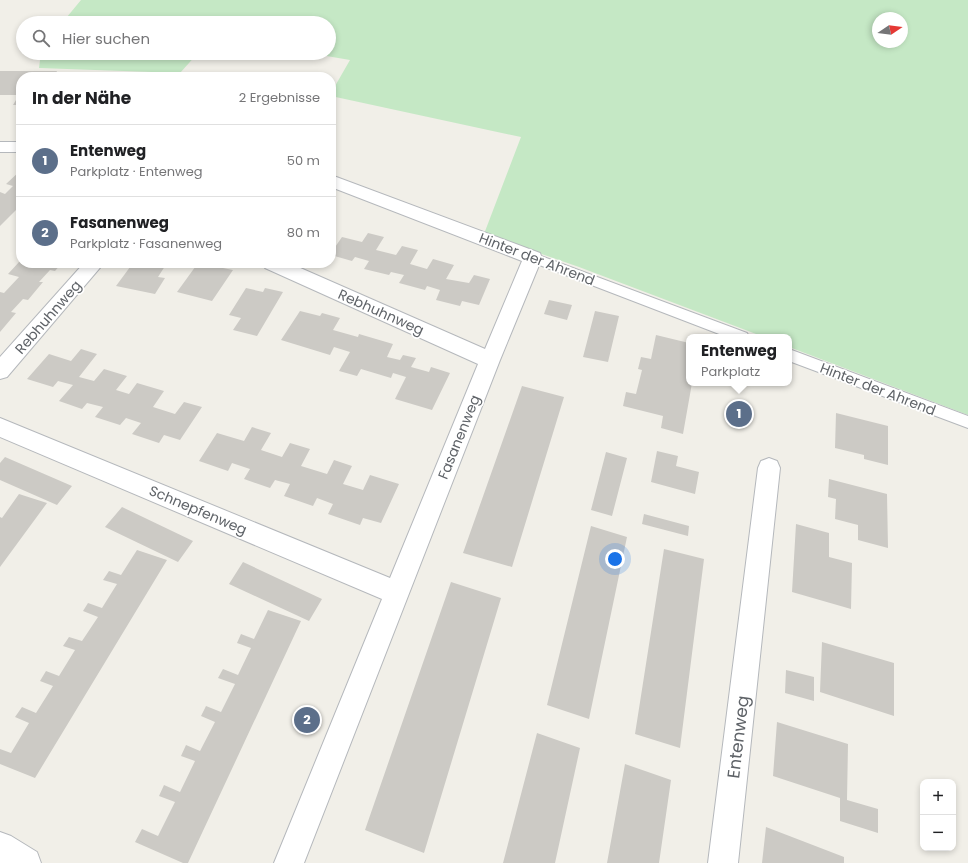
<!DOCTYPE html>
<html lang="de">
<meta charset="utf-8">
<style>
body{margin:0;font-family:Poppins,sans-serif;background:#f6f6f6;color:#202124}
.controls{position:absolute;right:12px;bottom:12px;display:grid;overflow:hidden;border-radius:8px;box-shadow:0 2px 6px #0003}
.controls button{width:36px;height:36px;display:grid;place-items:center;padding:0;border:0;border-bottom:1px solid #e0e0e0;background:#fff;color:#202124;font:20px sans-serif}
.compass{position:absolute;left:872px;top:12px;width:36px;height:36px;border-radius:50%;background:#fff;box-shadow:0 2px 6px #0003;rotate:77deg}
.you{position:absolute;left:615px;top:559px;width:14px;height:14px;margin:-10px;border:3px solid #fff;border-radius:50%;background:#1a73e8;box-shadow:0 0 0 6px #1a73e833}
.badge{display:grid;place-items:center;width:26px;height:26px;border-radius:50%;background:#b45309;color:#fff;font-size:13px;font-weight:700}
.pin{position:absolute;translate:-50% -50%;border:2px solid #fff;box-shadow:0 1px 4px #0006}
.popup{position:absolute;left:686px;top:334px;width:106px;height:52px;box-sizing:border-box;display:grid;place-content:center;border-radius:8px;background:#fff;filter:drop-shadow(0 1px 3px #0005);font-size:13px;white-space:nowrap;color:#757577}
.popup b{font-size:15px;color:#202124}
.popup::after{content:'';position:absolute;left:50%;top:100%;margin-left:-8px;border:8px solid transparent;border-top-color:#fff}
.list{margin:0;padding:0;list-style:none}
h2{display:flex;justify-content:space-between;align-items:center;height:52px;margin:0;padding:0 16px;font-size:17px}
h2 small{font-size:13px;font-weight:400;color:#757577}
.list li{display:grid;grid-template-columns:26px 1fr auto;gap:12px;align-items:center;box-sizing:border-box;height:72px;padding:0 16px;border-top:1px solid #e0e0e0}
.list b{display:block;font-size:15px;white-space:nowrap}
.list p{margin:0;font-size:13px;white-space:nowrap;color:#757577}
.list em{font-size:13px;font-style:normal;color:#757577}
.icon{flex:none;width:22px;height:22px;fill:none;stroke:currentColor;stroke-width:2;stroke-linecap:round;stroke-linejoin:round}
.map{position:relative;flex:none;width:968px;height:863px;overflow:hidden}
.search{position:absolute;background:#fff;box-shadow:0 2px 6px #0003;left:16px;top:16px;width:320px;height:44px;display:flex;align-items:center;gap:10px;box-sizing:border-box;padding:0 14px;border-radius:22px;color:#757577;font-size:15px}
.panel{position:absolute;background:#fff;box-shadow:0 2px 6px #0003;left:16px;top:72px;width:320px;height:196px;border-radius:16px}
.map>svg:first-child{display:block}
.green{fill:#c5e8c5;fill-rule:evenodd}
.building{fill:#cccac5}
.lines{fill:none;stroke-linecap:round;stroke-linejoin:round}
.lane-casing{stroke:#b5b8bc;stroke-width:2}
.street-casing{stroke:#b5b8bc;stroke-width:2}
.lane{fill:#fff;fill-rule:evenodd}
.street{fill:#fff;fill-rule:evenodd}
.labels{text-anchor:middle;stroke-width:3.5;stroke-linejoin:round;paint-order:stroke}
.street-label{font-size:14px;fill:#5f6368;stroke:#fff}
.near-street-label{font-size:17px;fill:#5f6368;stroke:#fff}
</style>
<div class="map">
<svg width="968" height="863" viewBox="0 0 968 863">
<rect width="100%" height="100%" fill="#f1efe8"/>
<path class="green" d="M81 0H968V415L789 347V337H764L579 267 484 234 521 137 331 96V93L350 60 309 53H329V23H62ZM878 18H902V42H878Z
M41 53H198L180 73 39 68Z"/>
<path class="building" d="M0 71H57L54 77H21V105H13L19 95H0Z
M214 74 251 76V77H212Z
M21 170V205L0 226V192L5 194 13 186 6 184Z
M368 233 384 237 376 250 396 255 402 246 418 250 410 264 427 269 433 259 454 265 446 279 469 283 474 275 490 279 479 305 462 301 460 306 436 300 440 290 427 286 425 290 399 283 404 275 391 272 389 275 364 269 369 261 355 257 352 261 331 255V253L342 237 362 242Z
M19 262 31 265 32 263H62L55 271 50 270 39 282H43L28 300 23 299 11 312 16 313 0 332V292L4 293 19 277 8 274Z
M133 263H167L158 277 165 278 155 294 116 286Z
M198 263 233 270 212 301 177 292Z
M246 288 263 292 265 288 283 292 257 336 233 330 241 318 229 315Z
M549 300 572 305 567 320 544 314Z
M300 311 320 316 322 313 340 318 333 330 358 337 359 334 393 344 387 357 400 360 403 355 416 358 411 367 429 372 431 367 450 373 432 410 395 399 406 377 393 373 391 378 361 369 357 376 339 371 350 352 334 347 330 355 281 340Z
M595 311 619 316 608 362 583 357Z
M656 335 689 343V383H692L683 434 661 428 663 416 623 406 626 392 636 394 642 370 638 369 641 357 651 359Z
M81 349 97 354 79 377 94 381 104 369 127 376 116 390 129 394 137 383 164 391 153 407 175 414 184 402 202 407 180 440 164 435 159 443 132 434 141 423 126 418 120 425 95 417 103 407 87 403 82 409 59 401 73 385 58 381 53 387 27 379 49 354 71 361Z
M522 386 564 397 512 567 463 553Z
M836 413 888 426V465L864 459V455L835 448Z
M252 427 271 433 261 450 282 457 290 443 310 449 301 466 327 474 334 460 352 466 343 484 363 490 370 475 399 484 381 523 363 518 360 525 328 514 333 504 317 498 313 506 284 496 290 484 275 480 270 488 244 479 250 469 232 463 228 471 199 461 217 433 244 441Z
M657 451 678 456 676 466 699 472 695 494 651 482Z
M606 452 627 458 612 516 591 510Z
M5 457 72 486 57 505 0 480V463Z
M829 479 887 494 888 548 858 540V525L835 519 836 499 828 497Z
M19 494 47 503 0 567V517L2 518Z
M122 507 193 541 178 562 105 527Z
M644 514 689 526 688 536 642 524Z
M796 524 829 533V557L852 563 851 609 792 592Z
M591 526 627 537 589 719 547 705Z
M664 549 704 559 680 748 635 734Z
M137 550 167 560 35 778 0 764V749L11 753 29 723 15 717 22 707 36 713 53 686 40 681 46 671 59 676 75 650 63 646 69 637 82 641 98 617 83 611 88 603 102 608 117 584 103 580 109 571 121 575Z
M243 562 322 599 309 621 229 584Z
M451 582 501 598 424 853 365 830Z
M268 610 301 621 188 863H183L135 842 142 829 158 836 175 802 159 796 164 785 180 792 195 761 181 756 186 745 200 751 215 722 201 716 206 706 221 712 235 684 218 678 223 669 238 675 251 648 237 643 241 634 254 639Z
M822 642 894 663V716L820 692Z
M786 670 814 677V701L785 693Z
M777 722 848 744 847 800 878 809V833L840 821V798L773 776Z
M537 733 580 748 555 863H503Z
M625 764 671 780 659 863H607Z
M766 827 844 857V863H762Z"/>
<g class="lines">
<g class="lane-casing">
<path id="lane" d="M533 253 747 333 749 337H727L529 261 527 258 529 255Z
M789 349 968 416V428L789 361Z"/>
</g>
<g class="street-casing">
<path id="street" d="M0 142H21V152H0Z
M331 175 540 253 542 258 500 360 304 863H274L382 599 0 437V418L390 578 478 364 265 268 263 263H289L485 349 522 261 331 187Z
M84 263H104L7 377 0 379V357Z
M769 458 777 461 780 468 738 863H708L758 468 761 461Z
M0 832 11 836 37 852 41 863H0Z"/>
</g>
<use href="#lane" class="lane"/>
<use href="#street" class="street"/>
</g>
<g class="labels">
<g class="street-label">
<text transform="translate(537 259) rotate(21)" y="5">Hinter der Ahrend</text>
<text transform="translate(381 312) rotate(24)" y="5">Rebhuhnweg</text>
<text transform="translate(48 317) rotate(-49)" y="5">Rebhuhnweg</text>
<text transform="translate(878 389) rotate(21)" y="5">Hinter der Ahrend</text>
<text transform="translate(459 437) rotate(-68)" y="5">Fasanenweg</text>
<text transform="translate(198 510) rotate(23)" y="5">Schnepfenweg</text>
</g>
<g class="near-street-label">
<text transform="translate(738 737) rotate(-83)" y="6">Entenweg</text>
</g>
</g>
</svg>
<div class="controls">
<button>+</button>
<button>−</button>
</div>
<svg class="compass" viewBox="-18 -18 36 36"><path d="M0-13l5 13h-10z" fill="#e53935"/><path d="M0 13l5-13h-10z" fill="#757577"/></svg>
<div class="you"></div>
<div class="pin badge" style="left:739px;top:414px;background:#5c6f8a">1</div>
<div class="popup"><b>Entenweg</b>Parkplatz</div>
<div class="pin badge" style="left:307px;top:720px;background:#5c6f8a">2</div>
<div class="search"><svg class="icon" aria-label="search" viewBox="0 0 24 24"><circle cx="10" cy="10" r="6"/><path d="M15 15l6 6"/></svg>Hier suchen</div>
<section class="panel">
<h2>In der Nähe<small>2 Ergebnisse</small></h2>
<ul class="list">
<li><span class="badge" style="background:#5c6f8a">1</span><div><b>Entenweg</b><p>Parkplatz · Entenweg</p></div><em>50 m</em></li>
<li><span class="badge" style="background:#5c6f8a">2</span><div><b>Fasanenweg</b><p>Parkplatz · Fasanenweg</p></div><em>80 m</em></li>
</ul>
</section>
</div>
